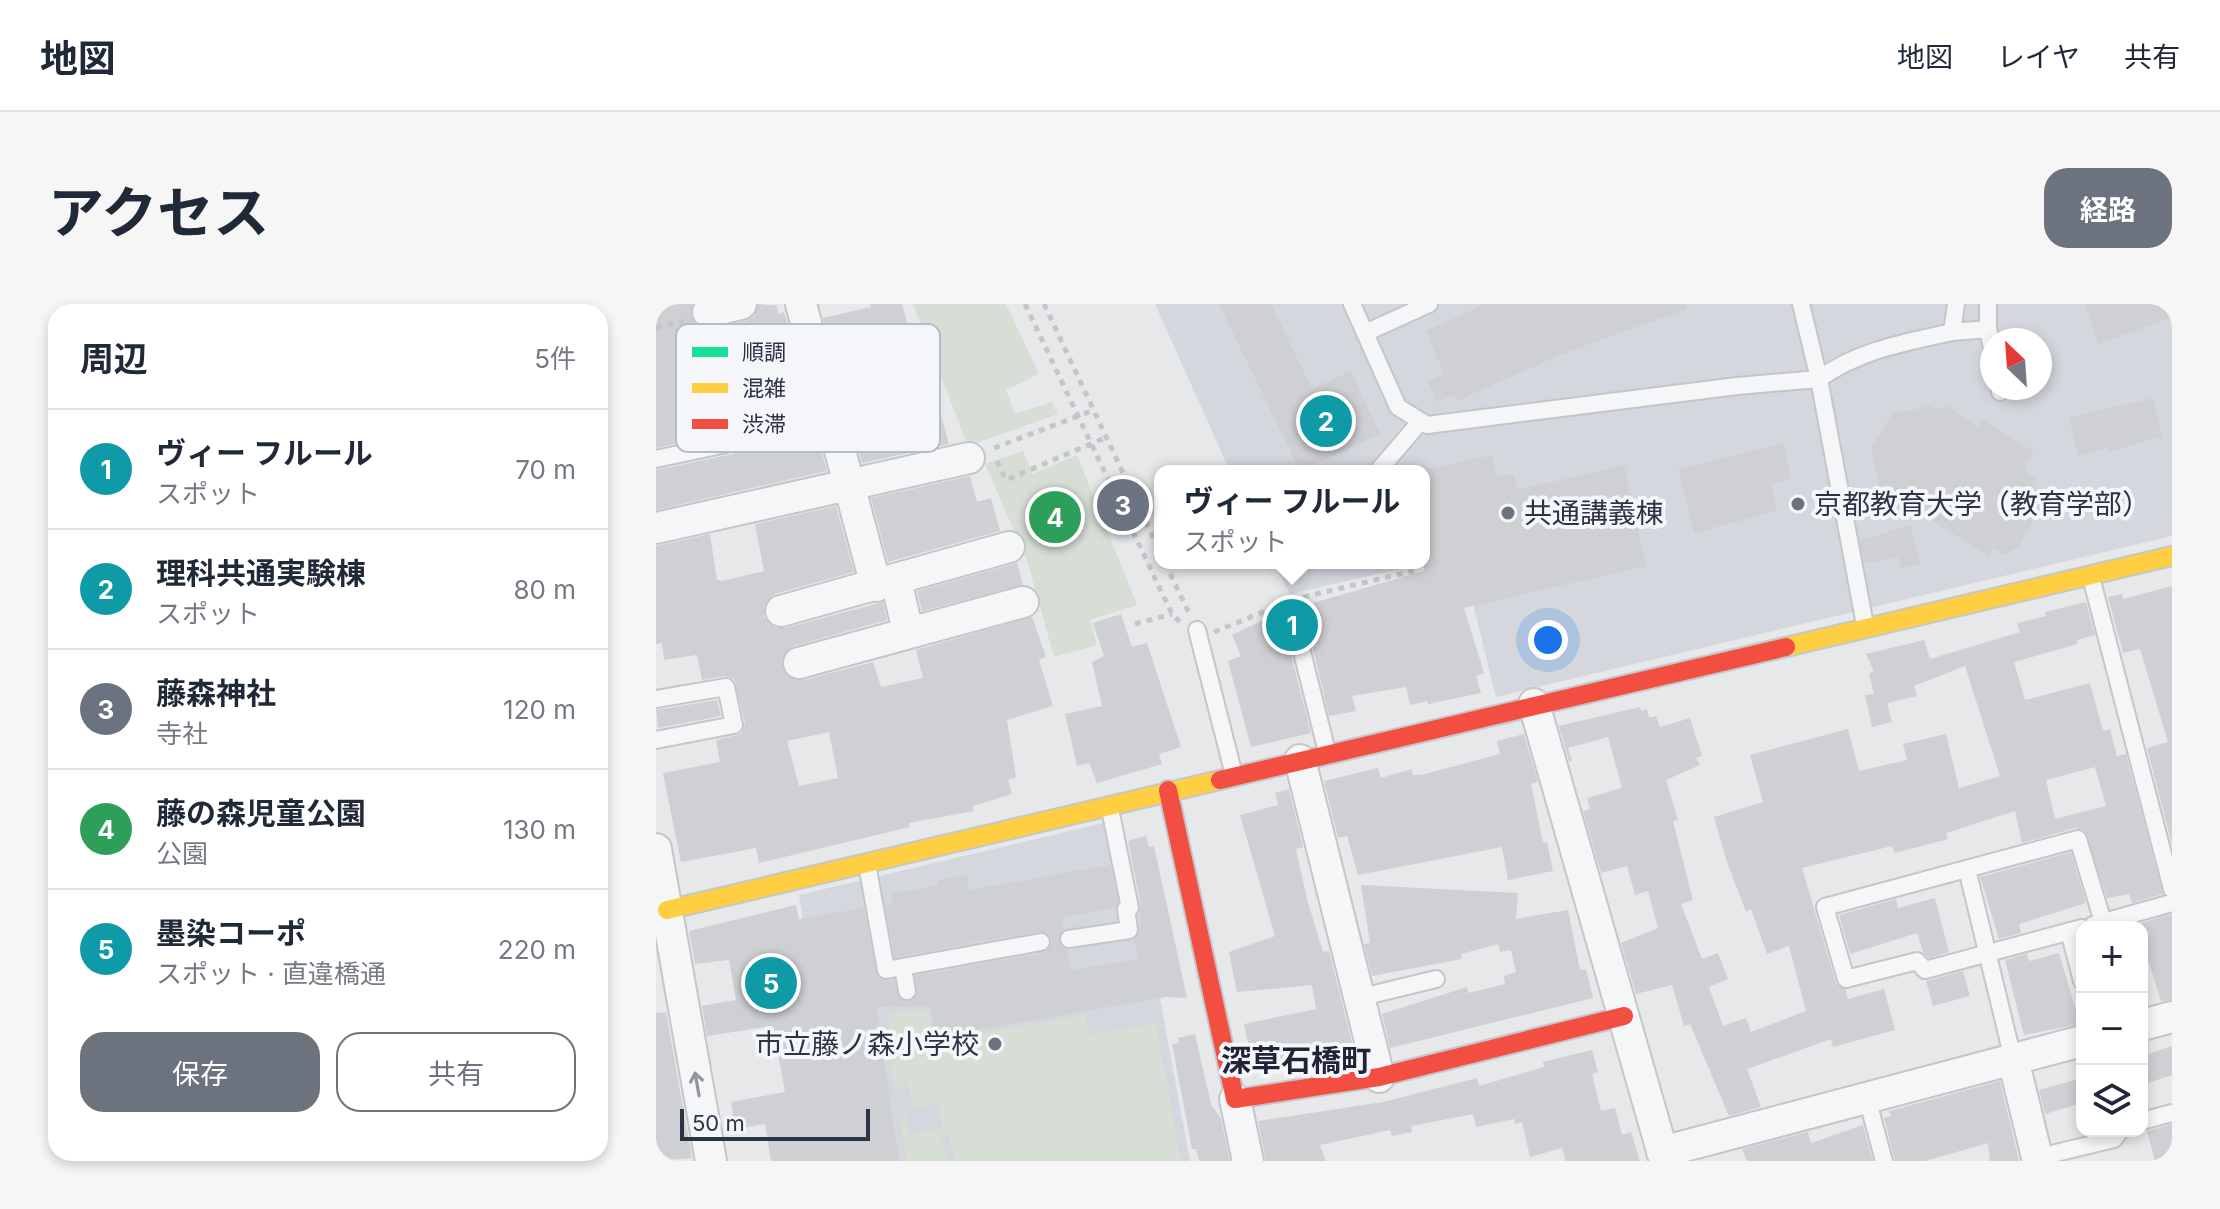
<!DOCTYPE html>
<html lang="ja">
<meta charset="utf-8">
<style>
body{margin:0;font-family:Inter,"Noto Sans JP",sans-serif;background:#f6f6f7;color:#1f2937}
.controls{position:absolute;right:24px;bottom:24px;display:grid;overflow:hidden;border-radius:16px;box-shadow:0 4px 12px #0003}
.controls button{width:72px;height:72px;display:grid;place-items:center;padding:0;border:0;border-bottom:2px solid #e0e1e3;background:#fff;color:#1f2937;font:40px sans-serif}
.compass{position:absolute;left:1324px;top:24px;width:72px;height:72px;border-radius:50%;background:#fff;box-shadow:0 4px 12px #0003;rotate:335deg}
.scale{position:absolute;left:24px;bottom:20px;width:190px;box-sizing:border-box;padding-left:8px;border:4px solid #2b3445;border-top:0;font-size:22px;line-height:28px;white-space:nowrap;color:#2b3445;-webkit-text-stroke:6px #f4f6f9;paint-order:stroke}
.you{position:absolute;left:892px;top:336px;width:28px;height:28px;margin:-20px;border:6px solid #fff;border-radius:50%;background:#1a73e8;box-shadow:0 0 0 12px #1a73e833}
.badge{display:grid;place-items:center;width:52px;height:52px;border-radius:50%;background:#6c737f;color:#fff;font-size:26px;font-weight:700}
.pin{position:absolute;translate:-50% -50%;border:4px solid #fff;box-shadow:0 2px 8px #0006}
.popup{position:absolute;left:498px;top:161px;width:276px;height:104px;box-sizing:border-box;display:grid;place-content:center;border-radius:16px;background:#fff;filter:drop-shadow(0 2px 6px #0005);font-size:26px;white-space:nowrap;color:#747a83}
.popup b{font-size:30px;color:#1f2937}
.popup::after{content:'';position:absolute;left:50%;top:100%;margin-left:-16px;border:16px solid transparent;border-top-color:#fff}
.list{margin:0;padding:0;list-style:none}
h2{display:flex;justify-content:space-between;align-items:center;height:104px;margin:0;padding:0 32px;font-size:34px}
h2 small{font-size:26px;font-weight:400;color:#747a83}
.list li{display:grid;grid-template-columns:52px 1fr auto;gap:24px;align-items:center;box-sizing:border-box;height:120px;padding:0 32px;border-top:2px solid #e0e1e3}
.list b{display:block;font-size:30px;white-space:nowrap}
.list p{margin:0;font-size:26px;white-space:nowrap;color:#747a83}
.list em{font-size:26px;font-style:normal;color:#747a83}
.actions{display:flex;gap:16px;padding:24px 32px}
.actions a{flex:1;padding:18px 0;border:2px solid #6c737f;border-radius:24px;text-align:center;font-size:28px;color:#6c737f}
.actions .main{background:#6c737f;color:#fff}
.icon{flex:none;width:44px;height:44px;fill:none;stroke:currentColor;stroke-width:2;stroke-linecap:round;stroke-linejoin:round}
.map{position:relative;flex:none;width:1516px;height:857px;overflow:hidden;border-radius:24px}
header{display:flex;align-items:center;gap:48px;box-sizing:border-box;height:112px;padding:0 40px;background:#fff;border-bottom:2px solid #e0e1e3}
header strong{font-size:38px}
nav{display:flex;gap:44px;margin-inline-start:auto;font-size:28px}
.intro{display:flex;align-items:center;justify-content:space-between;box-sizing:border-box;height:192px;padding:0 48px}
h1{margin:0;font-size:56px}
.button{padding:20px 36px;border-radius:24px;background:#6c737f;color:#fff;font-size:28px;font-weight:700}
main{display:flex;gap:48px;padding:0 48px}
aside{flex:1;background:#fff;border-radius:24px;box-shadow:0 4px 12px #0003}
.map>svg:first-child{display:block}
.built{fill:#d4d7dd;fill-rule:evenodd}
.green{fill:#d6ded6}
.building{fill:#ced0d3;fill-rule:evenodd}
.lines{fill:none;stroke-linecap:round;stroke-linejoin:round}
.lane-casing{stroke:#c4c6c8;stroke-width:20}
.street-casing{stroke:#c4c6c8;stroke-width:34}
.slow-casing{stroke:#c4c6c8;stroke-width:22}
.jam-casing{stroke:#c4c6c8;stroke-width:22}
.path{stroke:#c5c6ca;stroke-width:5;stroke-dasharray:6 6;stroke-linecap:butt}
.lane{stroke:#f5f6f7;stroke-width:16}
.street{stroke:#f5f6f7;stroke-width:30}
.slow{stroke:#ffcf43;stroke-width:18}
.jam{stroke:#f24e42;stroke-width:18}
.oneway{stroke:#90959e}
.poi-dot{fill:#6c737f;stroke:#f4f6f9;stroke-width:3}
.labels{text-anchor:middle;stroke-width:8;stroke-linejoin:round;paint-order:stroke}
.poi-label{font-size:28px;fill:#2b3445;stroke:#f4f6f9;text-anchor:start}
.neighbourhood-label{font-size:30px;font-weight:bold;fill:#1d2536;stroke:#f4f6f9}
.key{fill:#f4f6f9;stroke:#b8bcc3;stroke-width:2}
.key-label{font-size:22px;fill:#2b3445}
</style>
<header>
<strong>地図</strong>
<nav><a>地図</a><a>レイヤ</a><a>共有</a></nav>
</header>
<div class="intro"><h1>アクセス</h1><a class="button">経路</a></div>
<main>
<aside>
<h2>周辺<small>5件</small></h2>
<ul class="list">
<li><span class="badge" style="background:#0f9aa8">1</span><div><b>ヴィー フルール</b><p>スポット</p></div><em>70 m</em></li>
<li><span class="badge" style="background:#0f9aa8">2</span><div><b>理科共通実験棟</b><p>スポット</p></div><em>80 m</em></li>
<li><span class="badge" style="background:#6b7280">3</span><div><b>藤森神社</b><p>寺社</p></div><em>120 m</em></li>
<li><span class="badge" style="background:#2e9e5b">4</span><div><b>藤の森児童公園</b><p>公園</p></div><em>130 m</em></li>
<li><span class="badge" style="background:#0f9aa8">5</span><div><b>墨染コーポ</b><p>スポット · 直違橋通</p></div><em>220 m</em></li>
</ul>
<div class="actions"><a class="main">保存</a><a>共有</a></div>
</aside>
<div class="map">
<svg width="1516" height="857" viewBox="0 0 1516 857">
<rect width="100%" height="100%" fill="#e6e8ea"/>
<path class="built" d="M499 0H1516V232L840 393 805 251 634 290 618 259H768V167H574ZM1336 36H1384V84H1336Z
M460 516 491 624 534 857H184L143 591Z"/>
<path class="green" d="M257 0H350L383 70 350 86 359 110 396 98 402 110 312 142Z
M367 147 377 170 421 151 481 301 434 316 441 341 398 353 371 256 329 160Z
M273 705 278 736 429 711 433 730 500 719 525 857H299L292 830H287L282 800 258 805 251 775 247 785 239 786 236 777 231 715 234 708Z
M251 807 252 830 284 825 292 857H251L244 817Z"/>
<path class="building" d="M0 0H36L35 13 48 25 90 17 98 12 102 0 121 2 122 10 128 8 171 167 0 206V166L77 150 86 137 83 131 73 128 0 144Z
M214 0H246L256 35 260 34 272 65 293 140 206 159 196 123 205 121 191 74 184 76 167 14 215 3Z
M563 0H615L656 85 695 67 724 130 644 167Z
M829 0H1030V5L906 50 801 97 798 91 781 98 772 77 788 70 770 27Z
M1430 0H1516V13L1442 40Z
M1497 94 1506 132 1453 148 1452 144 1422 152 1413 114Z
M1274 102 1279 105 1291 102 1322 123 1327 116 1378 148 1367 166 1379 174 1375 180 1385 187 1388 200 1361 244 1348 250 1337 244 1332 252 1223 183 1215 143 1236 110Z
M1127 139 1135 174 1115 180 1121 207 1038 229 1022 165Z
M836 151 841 173 858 170 862 186 968 161 990 262 808 304 828 369 820 372 825 389 772 400 771 397 754 401 750 383 696 392 700 407 673 412 655 337 648 330H641L633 343 655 429 595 443 572 357 585 352 576 331 622 309 768 267V166Z
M314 172 321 198 335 194 344 227 232 258 215 194Z
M180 202 198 268 119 290 108 302V313L120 324H129L227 298 231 316 138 342 126 355 131 372 148 376 217 358 225 383 267 374 260 346 376 313 390 353 383 356 397 402 351 416 360 473 352 476 356 490 317 502 318 507 253 519 254 523 103 559 100 544 25 558 7 469 64 458 60 436 85 430 89 419 78 375 69 372 46 376 41 351 8 356 6 339 0 340V242L54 230 61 276 66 277 108 267 99 220ZM173 428 182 474 143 482 131 437Z
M1254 221 1264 260 1245 264 1242 253 1209 259 1204 237Z
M361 259 367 281 266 307 261 287Z
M1516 282V541L1491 444 1512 438 1484 345 1467 349 1452 293 1466 290 1467 295Z
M1430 298 1439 331 1421 336 1422 340 1358 358 1369 396 1434 379 1447 427 1454 425 1461 452 1470 450 1507 590 1476 599 1473 590 1451 594 1429 527 1419 524 1366 539 1359 507 1290 529 1292 535 1266 542 1238 549 1236 542 1146 564 1180 679 1190 686 1192 695 1228 685 1239 726 1177 743 1175 735 1091 765 1105 803 1073 812 1034 720 1028 722 1016 681 980 690 965 639 1002 624 992 587 979 591 971 562 945 569 927 507 934 505 931 494 966 484 952 433 912 444 916 457H913L903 422 984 403 985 407 991 405 993 414 1000 412 1004 423 1034 414 1046 452 1040 454 1044 461 1010 476 1022 516 1017 517 1037 596 1025 600 1046 655 1062 649 1072 675 1053 683 1067 722 1090 714 1095 728 1150 707 1133 642 1111 650 1095 605 1090 608 1070 555 1058 513 1107 498 1094 451 1192 425 1203 467 1251 456 1247 440 1290 430 1303 484 1344 472 1309 362 1258 382 1261 392 1231 399 1236 418 1216 423 1209 391 1218 390 1213 369 1218 368 1210 350 1268 336 1274 355 1364 328 1361 319 1390 312 1389 308ZM1439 463 1450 502 1399 515 1390 476Z
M465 310 476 343 491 339 525 443 503 450 506 460 441 479 433 459 421 462 409 410 446 402 436 358 448 352 437 319Z
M61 396 65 412 2 424 0 406Z
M868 430 882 478 875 480 887 539 891 538 897 567 852 576 846 543 702 571 691 532 682 534 668 477 722 464 725 474 756 465 757 471H765L844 450 841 437Z
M633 485 647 543 640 545 651 595 667 648 673 647 699 751 598 767 588 720 660 705 656 681 581 688 573 648 619 632 584 511 622 501 619 489Z
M490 532 493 543 498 542 531 694 511 693 280 733 274 702 220 703 243 857H115L109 820 79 825 75 798 129 788 117 722 51 732 46 702 80 696 73 656 39 660 33 627 140 601 143 615 208 604 221 672 227 677 238 676 242 693 252 698 261 690 260 672 387 649 396 637 393 630 383 627 239 653 229 600 237 599 235 590 283 581 282 576 311 571 313 586 454 561 462 598 459 604 406 613 408 625 402 637 411 646 415 666 482 655 478 636 483 629 485 602 472 537Z
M1415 548 1430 599 1363 620 1365 629 1343 635 1324 573Z
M705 581 862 589 860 615 912 606 924 666 930 665 937 694 734 744 726 710 811 683 812 689 849 680 848 672 860 668 855 646 844 648 842 640 805 650 806 655 716 672 708 640 714 639Z
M1279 594 1293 648 1273 654 1267 648 1261 629 1194 650 1183 611 1240 595 1242 604Z
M1516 610V696L1505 697 1486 636V623L1482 620Z
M1403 649 1424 720 1368 731 1349 656 1371 650 1373 657Z
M1307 667 1314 692 1277 702 1270 677Z
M10 708 36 854 0 857V709Z
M539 730 555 800 565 815 574 857H543L540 845H536L516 740 523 739 522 734Z
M1516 742V771L1486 781V752Z
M936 746 942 768 936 770 945 807 959 804 966 831 975 828 984 857H910L906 844 874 853 866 818 859 820 858 815 820 823 817 810 755 822 756 828 736 832 734 826 664 841 670 857H610L602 817 727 798 821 774 823 782 888 763 887 758Z
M1426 774V799L1389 810 1383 786Z
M1344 777 1363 857H1334L1332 839 1269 857H1239L1228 814 1235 812 1233 807Z
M1516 820V854L1499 857 1491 827Z
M1207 821 1217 857H1091L1086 845 1152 828 1155 839Z"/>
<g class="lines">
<g class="lane-casing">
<path id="lane" d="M696 0 742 103 771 121 1081 82 1163 75 1209 321
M1145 0 1163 75C1203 46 1248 39 1296 28L1300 0
M1332 0V25
M1296 28 1332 25 1336 44
M709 29 773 0
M1344 84V88
M0 155 75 139
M722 167 764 118
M1435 273 1516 585
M541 326 578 471
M644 340 671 448
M0 395 70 383 78 421 0 436
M211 560 230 666 385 638
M1311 565 1357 755
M1437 621 1516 599
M1426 624 1269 666 1261 657 1190 675 1169 603 1422 535 1447 618
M1413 627 1426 677
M413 635 473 626 470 605 474 604 454 505
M247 663 251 687
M706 693 780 675
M1211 794 1228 857
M1486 817 1516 809
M1375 855 1458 835 1464 827"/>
</g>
<g class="street-casing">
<path id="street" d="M145 0 220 282
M52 8 85 0
M0 224 313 154
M240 276 252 328
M125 307 353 243
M143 359 367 298
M878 400 1009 857
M644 456 723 773
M0 545 55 857
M1486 721 1516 713
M1357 755 1382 857
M579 795 592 857
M1006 848 1426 737"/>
</g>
<g class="slow-casing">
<path id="slow" d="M1130 343 1516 252
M11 606 564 476"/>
</g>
<g class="jam-casing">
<path id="jam" d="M564 476 1130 343
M512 486 579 795 723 773 968 712"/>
</g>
<path class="path" d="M369 0 516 310 524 318
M388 0 504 248
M0 24 28 17
M338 144 438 106
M341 157 350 176 451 133
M509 259 533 309
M479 320 516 310
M558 328 639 295 758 267"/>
<use href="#lane" class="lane"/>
<use href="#street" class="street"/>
<use href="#slow" class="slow"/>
<use href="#jam" class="jam"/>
</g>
<defs><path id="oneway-shaft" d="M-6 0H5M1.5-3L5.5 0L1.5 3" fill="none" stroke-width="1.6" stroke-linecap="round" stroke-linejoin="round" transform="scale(2)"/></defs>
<use class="oneway" href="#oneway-shaft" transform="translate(41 780) rotate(-100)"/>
<g class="poi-dot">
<circle cx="1142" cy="200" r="8"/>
<circle cx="852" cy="209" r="8"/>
<circle cx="339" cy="740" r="8"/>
</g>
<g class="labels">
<g class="poi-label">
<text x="1158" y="210">京都教育大学（教育学部）</text>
<text x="868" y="219">共通講義棟</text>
<text x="323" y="750" text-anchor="end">市立藤ノ森小学校</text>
</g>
<g class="neighbourhood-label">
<text x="640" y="767">深草石橋町</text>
</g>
</g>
<rect x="20" y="20" width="264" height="128" rx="12" class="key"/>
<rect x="36" y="43" width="36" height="10" fill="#16e098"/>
<rect x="36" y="79" width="36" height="10" fill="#ffcf43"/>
<rect x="36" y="115" width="36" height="10" fill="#f24e42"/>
<g class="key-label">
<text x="86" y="56">順調</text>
<text x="86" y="92">混雑</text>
<text x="86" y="128">渋滞</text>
</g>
</svg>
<div class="controls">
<button>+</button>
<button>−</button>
<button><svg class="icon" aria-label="layers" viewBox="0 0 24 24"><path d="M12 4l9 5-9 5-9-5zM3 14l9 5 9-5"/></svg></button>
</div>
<svg class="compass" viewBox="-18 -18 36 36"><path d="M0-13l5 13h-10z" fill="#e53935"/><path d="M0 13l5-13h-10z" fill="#747a83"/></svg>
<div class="scale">50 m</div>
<div class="you"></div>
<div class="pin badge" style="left:636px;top:321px;background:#0f9aa8">1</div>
<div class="popup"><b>ヴィー フルール</b>スポット</div>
<div class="pin badge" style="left:670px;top:117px;background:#0f9aa8">2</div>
<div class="pin badge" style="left:467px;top:201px;background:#6b7280">3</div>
<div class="pin badge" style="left:399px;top:213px;background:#2e9e5b">4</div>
<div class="pin badge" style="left:115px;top:679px;background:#0f9aa8">5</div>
</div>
</main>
